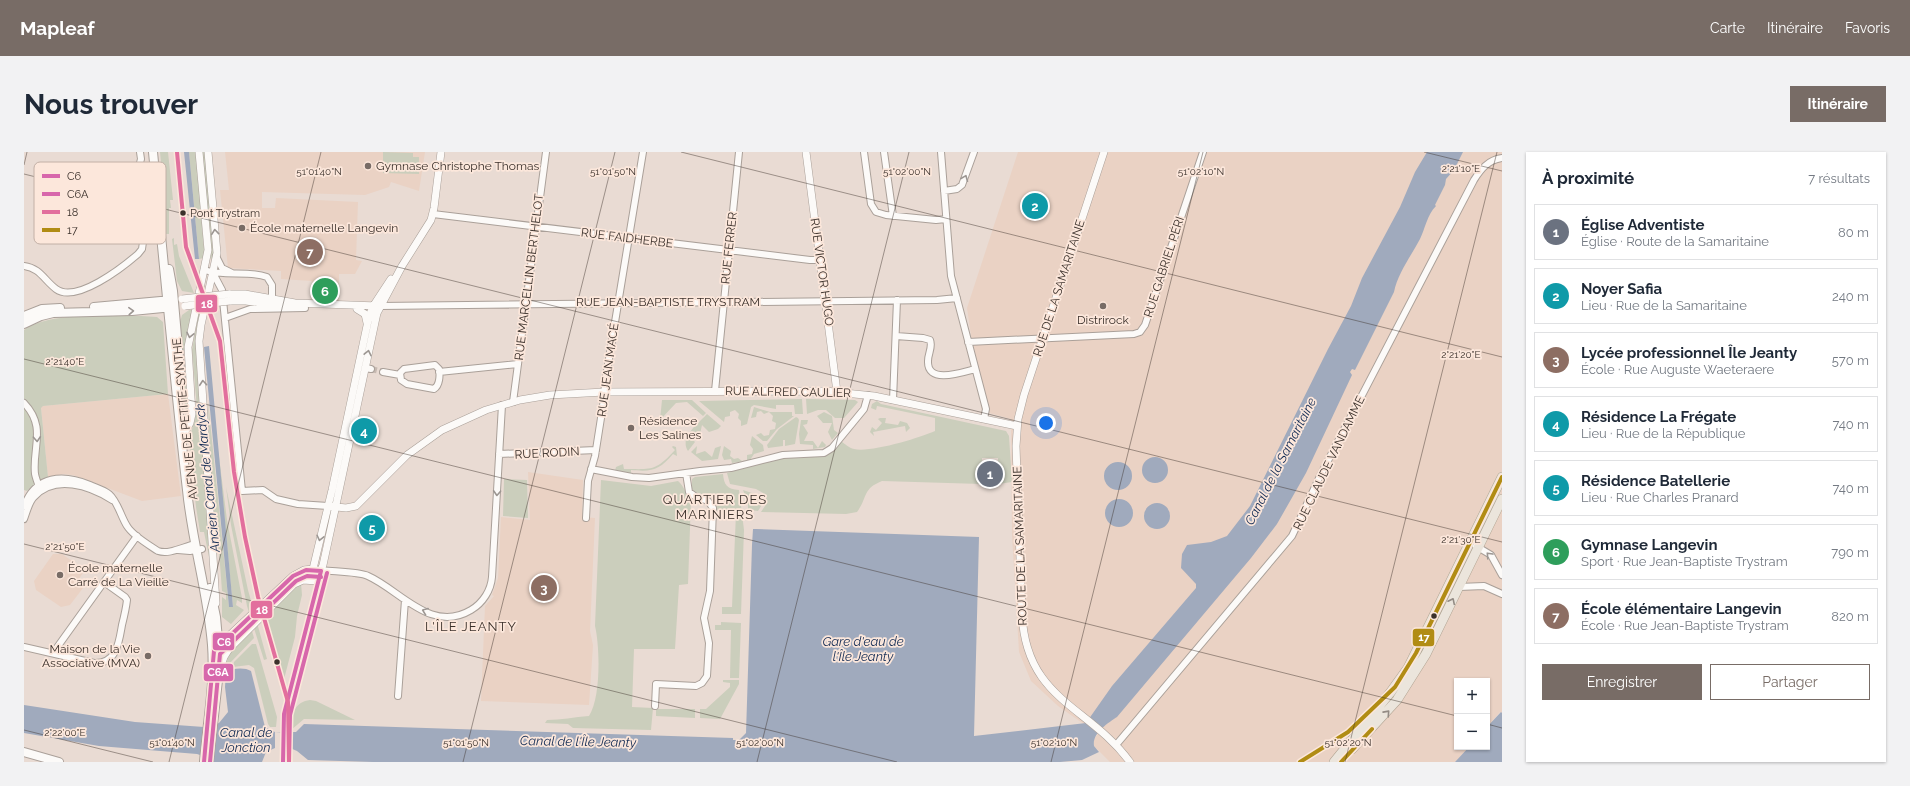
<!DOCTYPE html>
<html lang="fr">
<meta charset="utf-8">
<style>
body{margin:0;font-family:Raleway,sans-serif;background:#f2f2f3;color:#1f2937}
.controls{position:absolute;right:12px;bottom:12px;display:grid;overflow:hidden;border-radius:0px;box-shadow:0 1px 3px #0004}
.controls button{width:36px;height:36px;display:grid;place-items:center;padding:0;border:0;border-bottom:1px solid #e0e1e3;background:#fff;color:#1f2937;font:20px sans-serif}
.you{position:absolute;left:1022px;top:271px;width:14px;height:14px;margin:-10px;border:3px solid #fff;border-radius:50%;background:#1a73e8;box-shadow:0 0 0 6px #1a73e833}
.badge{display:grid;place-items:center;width:26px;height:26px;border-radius:50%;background:#786c66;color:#fff;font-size:13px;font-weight:700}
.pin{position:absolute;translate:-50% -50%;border:2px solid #fff;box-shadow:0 1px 4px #0006}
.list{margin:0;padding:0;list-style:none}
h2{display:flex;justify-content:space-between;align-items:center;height:52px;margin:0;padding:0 16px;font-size:17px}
h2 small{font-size:13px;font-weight:400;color:#747a83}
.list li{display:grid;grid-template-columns:26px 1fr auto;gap:12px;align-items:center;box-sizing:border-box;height:56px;margin:0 8px 8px;padding:0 8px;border:1px solid #e0e1e3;border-radius:0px}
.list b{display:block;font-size:15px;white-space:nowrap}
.list p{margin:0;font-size:13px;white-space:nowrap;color:#747a83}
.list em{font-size:13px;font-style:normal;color:#747a83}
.actions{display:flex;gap:8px;padding:12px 16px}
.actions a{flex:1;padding:9px 0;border:1px solid #786c66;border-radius:0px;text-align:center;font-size:14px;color:#786c66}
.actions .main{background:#786c66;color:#fff}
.map{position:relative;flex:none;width:1478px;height:610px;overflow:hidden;border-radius:0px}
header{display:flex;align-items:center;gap:24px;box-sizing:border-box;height:56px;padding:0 20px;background:#786c66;color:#fff}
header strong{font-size:19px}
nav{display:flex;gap:22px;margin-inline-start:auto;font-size:14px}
.intro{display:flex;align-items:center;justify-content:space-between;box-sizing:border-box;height:96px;padding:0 24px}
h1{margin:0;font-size:28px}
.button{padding:10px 18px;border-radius:0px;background:#786c66;color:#fff;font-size:14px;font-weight:700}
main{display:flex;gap:24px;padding:0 24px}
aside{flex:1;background:#fff;border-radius:0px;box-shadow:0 1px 3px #0004}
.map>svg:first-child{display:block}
.built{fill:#ead2c4}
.green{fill:#cbcebc}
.water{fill:#a0aabd}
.pier{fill:#e9dbd3}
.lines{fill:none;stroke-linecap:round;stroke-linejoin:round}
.minor-tunnel{stroke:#c6b9b1;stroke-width:6;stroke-dasharray:6 3;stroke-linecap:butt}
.minor-casing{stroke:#aaa099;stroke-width:8}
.tertiary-casing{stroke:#aaa099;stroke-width:8}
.secondary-casing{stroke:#aaa099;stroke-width:10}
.primary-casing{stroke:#b1a492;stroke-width:10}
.minor{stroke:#fcfaf8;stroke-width:6}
.tertiary{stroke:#fcfaf8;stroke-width:7}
.secondary{stroke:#fcfaf8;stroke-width:8}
.primary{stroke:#ebe5dc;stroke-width:9}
.tertiary-bridge-casing{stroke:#aaa099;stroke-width:8;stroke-linecap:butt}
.tertiary-bridge{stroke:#fcfaf8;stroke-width:7}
.bus-1-casing{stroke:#fce7db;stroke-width:7}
.bus-2-casing{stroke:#fce7db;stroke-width:7}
.bus-3-casing{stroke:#fce7db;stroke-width:7}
.bus-4-casing{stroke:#fce7db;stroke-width:7}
.bus-1{stroke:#d767ab;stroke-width:4}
.bus-2{stroke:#d767ab;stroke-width:4}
.bus-3{stroke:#e26f9d;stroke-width:4}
.bus-4{stroke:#b18c14;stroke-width:4}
.oneway{stroke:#9c9692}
.oneway2{stroke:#938b84}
.ticks{fill:none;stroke:#3b312b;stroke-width:1;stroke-opacity:0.45}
.poi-dot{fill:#786c66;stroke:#fce7db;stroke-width:1.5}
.bus-dot{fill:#3b312b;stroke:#fce7db;stroke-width:1.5}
.labels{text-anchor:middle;stroke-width:3.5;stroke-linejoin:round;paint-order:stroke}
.bus-label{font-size:11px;fill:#3b312b;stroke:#fce7db;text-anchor:start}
.poi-label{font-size:12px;fill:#3b312b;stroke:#fce7db;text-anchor:start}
.street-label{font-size:12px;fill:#3b312b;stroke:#fce7db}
.water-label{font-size:13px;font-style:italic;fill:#122b54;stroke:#fce7db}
.neighbourhood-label{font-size:13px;letter-spacing:1px;fill:#3b312b;stroke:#fce7db}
.key{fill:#fce7db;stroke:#c2b0a6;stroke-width:1}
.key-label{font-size:11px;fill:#3b312b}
.ticks-label{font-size:10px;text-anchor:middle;fill:#3b312b;stroke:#fce7db;stroke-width:3.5;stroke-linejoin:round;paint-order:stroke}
.line-badge{stroke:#fce7db;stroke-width:1.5}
.badge-label{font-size:11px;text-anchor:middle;font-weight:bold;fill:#fff}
</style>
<header>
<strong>Mapleaf</strong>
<nav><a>Carte</a><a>Itinéraire</a><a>Favoris</a></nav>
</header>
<div class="intro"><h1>Nous trouver</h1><a class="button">Itinéraire</a></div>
<main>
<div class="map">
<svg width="1478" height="610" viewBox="0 0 1478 610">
<rect width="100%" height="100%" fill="#e9dbd3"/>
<path class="built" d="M201 0H401L395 39 367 30 365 35 341 43 238 40V56H251L252 46 334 50 332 108 338 109 331 122H315V150L286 149 288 129 257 127V119L204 116 196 38H205Z
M994 0H1478V561L1476 560 1463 575V529H1433V595H1445L1431 610H1086L1070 594V587L1074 582 1034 554 1007 529 995 500 988 383 987 267 958 259 943 156Z
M144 242 157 344 118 349 49 323 39 322 24 325 17 255 19 254Z
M504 320 559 328 558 365 571 366 566 479 569 493 565 553 457 549 461 454 470 444 468 443 474 426 477 365 506 368Z
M29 402H38L61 418 52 431 59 436 46 453 37 455 12 438 10 429Z"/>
<path class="green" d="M136 0H144L149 48H146L147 56H145V82H141V52Z
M150 0H154L161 55H158L157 48H155Z
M165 0H172L180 96V106L175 107Z
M178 0H181L190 100 187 108Z
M359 0 389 1V5H395V22L359 21Z
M150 86V93L153 92 155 104 170 141 158 139 153 129 148 87Z
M175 157 177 160 178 269 185 405 180 380H176L172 355 165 289 173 257 168 198Z
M165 158H168L160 198 158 199 164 253 162 263 154 177 158 163Z
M117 164 133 165 139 170 144 242 19 254 17 256 24 325 15 328 3 339 0 338V178C27 159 84 165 117 164Z
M778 247 779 262H771L770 253H752V257L730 253 727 255 723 272 717 274V269L714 266 715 262 711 258 706 260V264L701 265 700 270 675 249Z
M782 247 831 248 834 250 820 266H811L802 258H794L783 262Z
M638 248H668L682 261 679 264 663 250 652 251 636 268Z
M184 249 205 455H209L194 297 203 368 218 446V451L213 448 212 453 220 458 207 472 198 465V445L202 448V441L198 439 195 399H192L188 359Z
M853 249 857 252 982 279 985 284 988 330 974 332V306H958L957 332 858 329C838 337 844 345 833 360L822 362 737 360 743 351 739 341 732 337 706 332 703 321 755 307 802 303 808 300 817 289C821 292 825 296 830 297 846 301 895 286 911 279V266L853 254 852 258 847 256 848 252Z
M730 255 746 260H768V264H770L753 277 743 289H739L732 283 737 281 740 284 745 283 746 278 751 277 752 271 748 269 749 264 745 260 740 262 737 259 733 260 732 265 727 266Z
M800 260 808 264 810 278 814 281 808 288 804 280 808 271H799L793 264Z
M683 262 697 274 694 277 685 280 678 273 676 282 667 286 671 290 664 299C655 285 674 272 683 262Z
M772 265 774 266 775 268 771 292 761 294V288H759V294L744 296 743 293 755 277Z
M856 266H862L861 271 874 273 876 269 883 271 886 276 882 280 881 274 849 280 850 284 846 280 848 275 852 278 858 271 854 267Z
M777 268H784L783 272 779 273 784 281 780 289H789L794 296 798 289 802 293 801 295 789 297V293L776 292 775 282Z
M728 284 739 293 740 299 730 302 726 308 708 311 707 307 700 308 698 303 700 294 707 299 706 304 710 307 714 306 718 309 723 308V303L728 302 729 297 726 293Z
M649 294 652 295 653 304 649 302C635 318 629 320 607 318V322L591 319 592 315 599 312 600 317C627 317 631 320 651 298L648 295Z
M673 294 672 302 681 299 688 305 691 296 697 294 694 307 678 309 667 300Z
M699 322C700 333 703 337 715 338L720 378 717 462H698V455H708L712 361H703L702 365 693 364 694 359 689 346 671 340 668 337V327L671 325Z
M480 327 503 328 504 366 479 364Z
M577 328 627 334 654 329C660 334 662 342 667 348L664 432 655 433 651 497H610L608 555 629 556 627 578 549 576 544 572 521 571 523 568C537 568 550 565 565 564 577 546 576 495 571 474Z
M202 335 224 438 243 507 240 508 223 454 207 373Z
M719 338 737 344 739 351 734 359 724 358V351Z
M277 431 278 443 273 464 271 485 259 531 245 481 239 468 272 434Z
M697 470 717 471 715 526H706L707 478H691V473H697Z
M228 479 230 486 206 511 201 515 206 500Z
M228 492H232L253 565 252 575H246L244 572 230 516 225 513 209 515 210 510Z
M699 528H715V532L696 567 676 566V557H682L706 535V531L699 530Z
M286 548 292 549 331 568 280 567 267 578C266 564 270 550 286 548Z
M632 557H671V566L632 564Z"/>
<path class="water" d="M160 0H165L175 107H171Z
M1403 0H1439L1430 18 1422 27 1421 33 1411 53 1412 54C1403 63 1401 77 1396 87 1387 104 1374 121 1370 140L1331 218 1328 217 1326 220 1328 223 1282 321 1253 372 1227 406 1093 565C1084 571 1068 581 1070 594L1075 600 1058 608 1036 610H349L284 608 273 599 266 596H251L242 600 238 610H189L185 606 173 602 75 594 0 581V553L111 570 180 575 195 571 204 560 201 535 202 520C208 516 221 515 227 519L241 575 251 580H272L280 572 709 586V588H715L722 581 728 393 729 377H732L955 385 950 584 1062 571 1088 534 1172 436V432L1157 416 1158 402 1163 393 1187 390 1203 384 1226 354 1304 197 1327 154 1338 126 1376 55 1391 20Z
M185 194 209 455H205L180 195Z
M1118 318a13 13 0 1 1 26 0a13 13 0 1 1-26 0Z
M1080 324a14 14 0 1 1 28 0a14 14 0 1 1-28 0Z
M1081 361a14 14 0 1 1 28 0a14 14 0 1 1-28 0Z
M1120 364a13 13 0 1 1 26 0a13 13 0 1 1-26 0Z
M1477 560 1478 561V610H1431L1445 595H1463V575Z"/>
<path class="pier" d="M251 580 267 581 266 596H251Z"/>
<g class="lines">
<path class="minor-tunnel" d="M347 217 359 220"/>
<g class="minor-casing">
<path id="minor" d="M840 0 847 52 852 60 862 63 912 68 922 67
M860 0 869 64
M917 0 927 124 962 257 960 267
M920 39 933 37 938 33 950 0
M409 62 786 108H797
M192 104 198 116 208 121
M0 114C16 116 20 128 32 137 52 152 99 115 114 102L118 97 119 90 116 49 111 30 117 7 116 0
M180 118C202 125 223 118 243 125L248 133V150
M189 121 198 138 218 339 239 338 252 347 274 352 304 354
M356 154 913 148 933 146
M201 166 226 157 281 156
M872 184 899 186 906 188C909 195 904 201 904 209 903 233 939 220 951 217
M944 190 1110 182 1116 180 1121 173 1179 0
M411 213 415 217C416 223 416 233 410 237L383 232 377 228 376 221 380 217Z
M341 216 347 217
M359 220 376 223
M415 220 494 212
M691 239 715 0
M869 248 873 148
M489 250 522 0
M0 251C23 275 8 296 11 322 12 327 14 332 16 337
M475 302 572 298
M567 317 608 325 625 326 676 319 707 316 759 303 800 301 808 296 840 257 844 243
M0 354C12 323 39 322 66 333 73 336 80 338 85 342 94 350 97 365 103 374 109 384 125 393 134 399 146 403 160 394 172 392
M562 366 564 329 571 304 580 247 581 231 619 0
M0 367C3 359 5 350 10 345 31 322 66 334 88 348
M1452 394 1467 403 1478 423
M154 398 166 399 178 397
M289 417C303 420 333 419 344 424 376 438 407 482 447 458 459 451 467 438 468 425L478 253
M1435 435 1460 434 1478 442
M0 495 70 511C93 512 95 490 98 473 100 465 102 457 103 448L101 445 80 430
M29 501 113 384
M374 544 381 448
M631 554 632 532 672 534 678 531 683 524 685 491 680 466 686 439 689 356 684 349 672 345 665 340 662 321
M1092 593 1268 384 1297 322 1450 28C1457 17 1464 8 1478 6"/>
</g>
<g class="tertiary-casing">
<path id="tertiary" d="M184 0 193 101 177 173 175 189 192 451
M782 0 813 240
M1080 0 1000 243 994 267 992 294 998 462C1002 548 1064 553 1106 610
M205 142H221L271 151 354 154
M206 149H222L266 155
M333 157 341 162 343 171
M158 285 166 271 168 262 164 195 184 98 175 0
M304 354 322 356 332 354 383 303 418 278 462 258 496 248 526 243 580 240 801 239 850 244 993 274
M192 496 269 424 280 418 289 417 308 338 344 169 348 156 367 127
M197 514 200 505 205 497 270 432 279 428 293 429 299 413 309 367 353 161 378 114 407 68 410 56 417 0"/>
</g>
<g class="secondary-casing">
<path id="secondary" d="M129 0C140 113 150 225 163 338 168 390 184 441 188 493 191 532 183 572 180 610
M145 117 149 139 157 229
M70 155 148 148
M0 164 18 157 36 156
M0 172 17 164 29 161 108 159 149 155
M0 600 35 610
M185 609 196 510 192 465 186 436"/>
</g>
<g class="primary-casing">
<path id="primary" d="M1328 597 1373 548 1402 502 1478 347
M1310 610 1366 541 1384 516 1478 325"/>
</g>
<use href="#minor" class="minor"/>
<use href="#tertiary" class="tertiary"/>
<use href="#secondary" class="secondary"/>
<use href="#primary" class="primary"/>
<g class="tertiary-bridge-casing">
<path id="tertiary-bridge" d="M158 147 205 142
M161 154 206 149"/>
</g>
<use href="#tertiary-bridge" class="tertiary-bridge"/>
<g class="bus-1-casing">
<path id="bus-1" d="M180 610 190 499 269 424 282 418 297 419
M259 610 260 562 297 419"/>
</g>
<g class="bus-2-casing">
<path id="bus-2" d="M186 610 196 502 272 429 283 424 297 425
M265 610 266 563 303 421"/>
</g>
<g class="bus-3-casing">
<path id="bus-3" d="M153 0 162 95 196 189 210 320 221 385 234 445 264 550 265 610"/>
</g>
<g class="bus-4-casing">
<path id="bus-4" d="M1276 610 1324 580 1371 535 1392 501 1478 325
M1317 610 1348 577"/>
</g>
<use href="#bus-1" class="bus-1"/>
<use href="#bus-2" class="bus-2"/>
<use href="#bus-3" class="bus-3"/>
<use href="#bus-4" class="bus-4"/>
</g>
<defs><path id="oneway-chevron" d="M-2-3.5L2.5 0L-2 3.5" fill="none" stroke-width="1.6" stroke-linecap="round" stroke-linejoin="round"/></defs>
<g class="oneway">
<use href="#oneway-chevron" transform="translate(941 26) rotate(-68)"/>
<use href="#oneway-chevron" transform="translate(191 80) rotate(-96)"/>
<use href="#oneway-chevron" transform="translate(107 159) rotate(-3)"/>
<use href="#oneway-chevron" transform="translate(166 183) rotate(102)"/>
<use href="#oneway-chevron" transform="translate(344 201) rotate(-78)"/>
<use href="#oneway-chevron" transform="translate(179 231) rotate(-95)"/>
<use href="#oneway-chevron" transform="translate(13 287) rotate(87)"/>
<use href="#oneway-chevron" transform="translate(473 341) rotate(93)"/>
<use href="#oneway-chevron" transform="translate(296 386) rotate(103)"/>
<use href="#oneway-chevron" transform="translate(1465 403) rotate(-133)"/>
<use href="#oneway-chevron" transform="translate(401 459) rotate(-159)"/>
</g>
<g class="oneway2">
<use href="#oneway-chevron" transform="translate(1428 449) rotate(-64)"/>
<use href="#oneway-chevron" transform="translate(1363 561) rotate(-48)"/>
</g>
<path class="ticks" d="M657 0 1478 205M1400 0 1478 19M0 13 3 0M0 22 1478 390M0 207 1433 564M0 392 873 610M1463 572 1478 576M0 578 129 610M145 610 297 0M439 610 591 0M733 610 885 0M1027 610 1179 0M1321 610 1473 0"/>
<g class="poi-dot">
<circle cx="344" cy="14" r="4"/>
<circle cx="218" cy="76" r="4"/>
<circle cx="1079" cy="154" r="4"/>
<circle cx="607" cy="276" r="4"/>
<circle cx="36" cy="423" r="4"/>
<circle cx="124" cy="504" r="4"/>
</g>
<g class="bus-dot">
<circle cx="159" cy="61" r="3.5"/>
<circle cx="1410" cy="464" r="3.5"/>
<circle cx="253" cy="510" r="3.5"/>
</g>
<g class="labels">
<g class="bus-label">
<text x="166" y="65">Pont Trystram</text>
</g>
<g class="poi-label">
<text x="352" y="18">Gymnase Christophe Thomas</text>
<text x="226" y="80">École maternelle Langevin</text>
<text x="1079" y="172" text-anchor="middle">Distrirock</text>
<text x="615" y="273">Résidence<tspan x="615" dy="14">Les Salines</tspan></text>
<text x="44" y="420">École maternelle<tspan x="44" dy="14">Carré de La Vieille</tspan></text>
<text x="116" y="501" text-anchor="end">Maison de la Vie<tspan x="116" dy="14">Associative (MVA)</tspan></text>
</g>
<g class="street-label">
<text transform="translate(603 86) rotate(7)" y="4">RUE FAIDHERBE</text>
<text transform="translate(705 96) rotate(-84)" y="4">RUE FERRER</text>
<text transform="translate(1140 115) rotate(-72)" y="4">RUE GABRIEL PÉRI</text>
<text transform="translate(798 120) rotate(82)" y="4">RUE VICTOR HUGO</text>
<text transform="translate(505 125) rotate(-83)" y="4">RUE MARCELLIN BERTHELOT</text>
<text transform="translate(1035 136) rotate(-72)" y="4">RUE DE LA SAMARITAINE</text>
<text x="644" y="154">RUE JEAN-BAPTISTE TRYSTRAM</text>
<text transform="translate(584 218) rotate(-82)" y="4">RUE JEAN MACÉ</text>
<text transform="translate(764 240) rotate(1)" y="4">RUE ALFRED CAULIER</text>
<text transform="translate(161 267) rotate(-96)" y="4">AVENUE DE PETITE-SYNTHE</text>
<text transform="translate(523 301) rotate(-3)" y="4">RUE RODIN</text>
<text transform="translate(1305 311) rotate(-64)" y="4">RUE CLAUDE VANDAMME</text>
<text transform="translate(996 394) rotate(-92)" y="4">ROUTE DE LA SAMARITAINE</text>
</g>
<g class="water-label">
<text transform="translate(1256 309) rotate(-63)" y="5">Canal de la Samaritaine</text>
<text transform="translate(183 326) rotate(-96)" y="5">Ancien Canal de Mardyck</text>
<text x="839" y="494">Gare d'eau de<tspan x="839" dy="15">l'Île Jeanty</tspan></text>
<text x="222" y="585">Canal de<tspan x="222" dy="15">Jonction</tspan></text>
<text transform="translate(554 589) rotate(1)" y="5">Canal de l'Île Jeanty</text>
</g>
<g class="neighbourhood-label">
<text x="691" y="352">QUARTIER DES<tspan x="691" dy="15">MARINIERS</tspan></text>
<text x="447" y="479">L'ÎLE JEANTY</text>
</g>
</g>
<rect x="10" y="10" width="132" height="82" rx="6" class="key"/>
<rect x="18" y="22" width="18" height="4" fill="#d767ab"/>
<rect x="18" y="40" width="18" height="4" fill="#d767ab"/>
<rect x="18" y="58" width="18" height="4" fill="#e26f9d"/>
<rect x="18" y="76" width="18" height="4" fill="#b18c14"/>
<g class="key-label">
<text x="43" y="28">C6</text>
<text x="43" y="46">C6A</text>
<text x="43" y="64">18</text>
<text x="43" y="82">17</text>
</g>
<g class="ticks-label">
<text x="1437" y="20">2°21'10"E</text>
<text x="295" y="23">51°01'40"N</text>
<text x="589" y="23">51°01'50"N</text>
<text x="883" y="23">51°02'00"N</text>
<text x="1177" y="23">51°02'10"N</text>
<text x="1437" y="206">2°21'20"E</text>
<text x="41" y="213">2°21'40"E</text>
<text x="1437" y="391">2°21'30"E</text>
<text x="41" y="398">2°21'50"E</text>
<text x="41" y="584">2°22'00"E</text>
<text x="148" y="594">51°01'40"N</text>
<text x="442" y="594">51°01'50"N</text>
<text x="736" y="594">51°02'00"N</text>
<text x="1030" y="594">51°02'10"N</text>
<text x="1324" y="594">51°02'20"N</text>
</g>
<g class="line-badge">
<rect x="171" y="142" width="23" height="19" rx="4" fill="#e26f9d"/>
<rect x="226" y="448" width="23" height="19" rx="4" fill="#e26f9d"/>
<rect x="1388" y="476" width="23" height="19" rx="4" fill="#b18c14"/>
<rect x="188" y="480" width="23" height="19" rx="4" fill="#d767ab"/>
<rect x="179" y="511" width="31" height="19" rx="4" fill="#d767ab"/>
</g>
<g class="badge-label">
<text x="183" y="156">18</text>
<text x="238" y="462">18</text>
<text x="1400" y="489">17</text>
<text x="200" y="494">C6</text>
<text x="194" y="524">C6A</text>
</g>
</svg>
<div class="controls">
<button>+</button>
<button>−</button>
</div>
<div class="you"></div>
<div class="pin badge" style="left:966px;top:322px;background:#6b7280">1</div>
<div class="pin badge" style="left:1011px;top:54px;background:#0f9aa8">2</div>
<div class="pin badge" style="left:520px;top:436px;background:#8d6e63">3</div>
<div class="pin badge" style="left:340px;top:279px;background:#0f9aa8">4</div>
<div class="pin badge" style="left:348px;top:376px;background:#0f9aa8">5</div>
<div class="pin badge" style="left:301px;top:139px;background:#2e9e5b">6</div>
<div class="pin badge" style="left:286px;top:100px;background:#8d6e63">7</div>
</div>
<aside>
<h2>À proximité<small>7 résultats</small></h2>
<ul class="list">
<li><span class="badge" style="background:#6b7280">1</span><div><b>Église Adventiste</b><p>Église · Route de la Samaritaine</p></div><em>80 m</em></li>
<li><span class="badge" style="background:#0f9aa8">2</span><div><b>Noyer Safia</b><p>Lieu · Rue de la Samaritaine</p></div><em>240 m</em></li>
<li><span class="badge" style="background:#8d6e63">3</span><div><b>Lycée professionnel Île Jeanty</b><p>École · Rue Auguste Waeteraere</p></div><em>570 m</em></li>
<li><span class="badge" style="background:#0f9aa8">4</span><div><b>Résidence La Frégate</b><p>Lieu · Rue de la République</p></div><em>740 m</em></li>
<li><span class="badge" style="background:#0f9aa8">5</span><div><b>Résidence Batellerie</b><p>Lieu · Rue Charles Pranard</p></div><em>740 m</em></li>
<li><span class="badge" style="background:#2e9e5b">6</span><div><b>Gymnase Langevin</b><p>Sport · Rue Jean-Baptiste Trystram</p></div><em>790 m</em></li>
<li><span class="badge" style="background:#8d6e63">7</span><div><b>École élémentaire Langevin</b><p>École · Rue Jean-Baptiste Trystram</p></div><em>820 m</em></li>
</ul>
<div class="actions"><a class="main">Enregistrer</a><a>Partager</a></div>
</aside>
</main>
